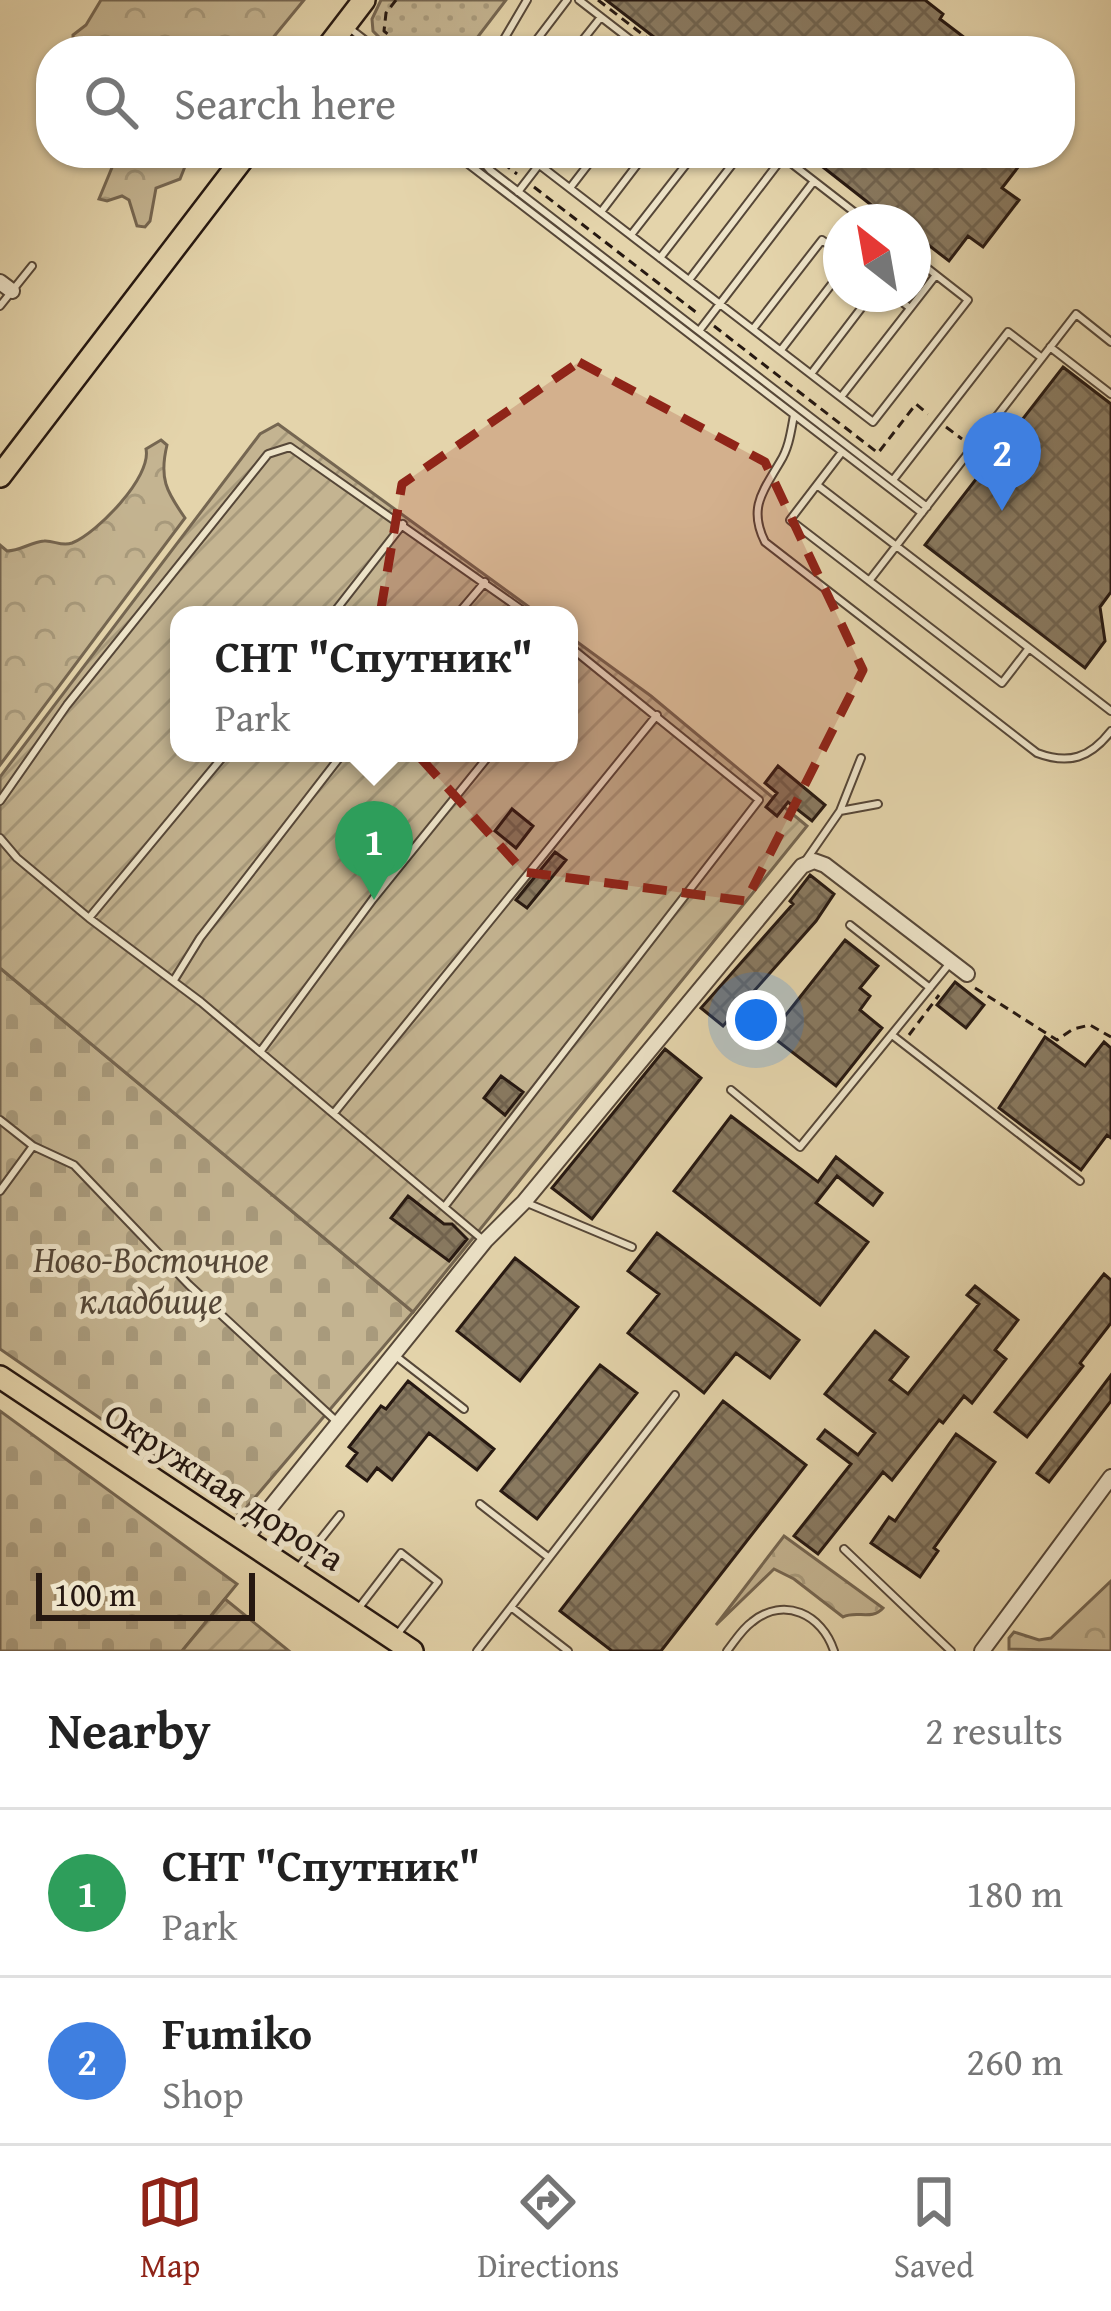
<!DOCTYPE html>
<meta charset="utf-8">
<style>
body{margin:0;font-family:"Gentium Book Plus",serif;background:#f6f6f6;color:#222}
.compass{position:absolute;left:823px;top:204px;width:108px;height:108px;border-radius:50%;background:#fff;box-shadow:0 3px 9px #0004;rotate:329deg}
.scale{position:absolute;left:36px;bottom:30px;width:219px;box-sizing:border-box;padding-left:12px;border:6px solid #261811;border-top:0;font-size:33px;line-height:42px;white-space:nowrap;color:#261811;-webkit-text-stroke:9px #ede3c8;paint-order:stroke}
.you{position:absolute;left:756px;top:1020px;width:42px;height:42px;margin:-30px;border:9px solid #fff;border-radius:50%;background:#1a73e8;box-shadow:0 0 0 18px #1a73e833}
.badge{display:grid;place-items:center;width:78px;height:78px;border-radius:50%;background:#8f2418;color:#fff;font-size:39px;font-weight:700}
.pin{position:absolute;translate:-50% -99px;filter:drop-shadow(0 3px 6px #0008)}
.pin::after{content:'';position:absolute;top:63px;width:42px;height:36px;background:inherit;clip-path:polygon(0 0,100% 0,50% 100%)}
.popup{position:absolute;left:170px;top:606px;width:408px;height:156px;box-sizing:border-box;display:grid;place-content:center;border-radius:24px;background:#fff;filter:drop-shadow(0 3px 9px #0005);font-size:39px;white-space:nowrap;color:#767676}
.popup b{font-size:45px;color:#222}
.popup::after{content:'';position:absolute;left:50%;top:100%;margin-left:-24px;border:24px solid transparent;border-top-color:#fff}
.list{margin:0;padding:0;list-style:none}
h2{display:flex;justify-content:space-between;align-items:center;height:156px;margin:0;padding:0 48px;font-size:51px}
h2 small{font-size:39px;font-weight:400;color:#767676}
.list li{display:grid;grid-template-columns:78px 1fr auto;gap:36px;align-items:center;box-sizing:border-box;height:168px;padding:0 48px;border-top:3px solid #e0e0e0}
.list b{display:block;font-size:45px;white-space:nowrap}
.list p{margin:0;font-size:39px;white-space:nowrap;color:#767676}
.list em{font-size:39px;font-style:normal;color:#767676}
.icon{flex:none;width:66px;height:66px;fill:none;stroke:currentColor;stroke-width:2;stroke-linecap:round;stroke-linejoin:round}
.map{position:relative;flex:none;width:1111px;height:1651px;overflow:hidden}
.search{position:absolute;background:#fff;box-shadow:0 3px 9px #0004;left:36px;right:36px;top:36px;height:132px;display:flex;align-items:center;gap:30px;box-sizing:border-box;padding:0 42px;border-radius:48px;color:#767676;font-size:45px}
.sheet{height:492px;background:#fff}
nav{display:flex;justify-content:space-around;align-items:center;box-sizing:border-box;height:168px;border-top:3px solid #e0e0e0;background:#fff;font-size:33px;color:#767676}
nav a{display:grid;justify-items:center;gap:6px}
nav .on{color:#8f2418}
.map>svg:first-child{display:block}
.grass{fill:url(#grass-dots);stroke:#756651;stroke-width:3}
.forest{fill:url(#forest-crowns);stroke:#756651;stroke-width:3}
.cemetery{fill:url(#cemetery-stones);stroke:#756651;stroke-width:3}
.garden{fill:url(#garden-furrows);stroke:#756651;stroke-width:3}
.building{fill:url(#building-cross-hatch);stroke:#261811;stroke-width:3}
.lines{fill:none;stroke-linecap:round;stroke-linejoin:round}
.lane-casing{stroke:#564738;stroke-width:10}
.street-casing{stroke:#564738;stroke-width:18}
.primary-casing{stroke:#261811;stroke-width:26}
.path{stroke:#261811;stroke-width:3;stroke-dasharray:9 6;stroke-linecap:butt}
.lane{stroke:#ede3c8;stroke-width:6}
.street{stroke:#ede3c8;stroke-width:14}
.primary{stroke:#e4d4ab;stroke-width:21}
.marked{fill:#8f2418;fill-opacity:0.2;stroke:#8f2418;stroke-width:9;stroke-dasharray:24 15;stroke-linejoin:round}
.labels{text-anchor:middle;stroke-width:10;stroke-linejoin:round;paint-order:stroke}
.park-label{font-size:36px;font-style:italic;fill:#554737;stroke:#ede3c8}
.street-label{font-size:36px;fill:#261811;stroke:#ede3c8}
</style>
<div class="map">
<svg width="1111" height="1651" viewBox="0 0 1111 1651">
<defs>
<pattern id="grass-dots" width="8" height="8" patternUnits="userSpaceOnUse" patternTransform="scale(3)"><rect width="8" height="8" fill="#c4b491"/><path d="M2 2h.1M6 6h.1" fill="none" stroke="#a89a7c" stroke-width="1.8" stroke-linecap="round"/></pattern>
<pattern id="forest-crowns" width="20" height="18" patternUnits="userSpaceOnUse" patternTransform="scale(3)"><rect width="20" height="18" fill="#c4b491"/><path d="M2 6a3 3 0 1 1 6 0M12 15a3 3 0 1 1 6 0" fill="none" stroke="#a89a7c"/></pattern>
<pattern id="cemetery-stones" width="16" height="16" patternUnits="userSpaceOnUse" patternTransform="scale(3)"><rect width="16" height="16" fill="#c4b491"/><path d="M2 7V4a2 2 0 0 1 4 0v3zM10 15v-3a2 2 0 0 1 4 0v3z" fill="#a89a7c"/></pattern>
<pattern id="garden-furrows" width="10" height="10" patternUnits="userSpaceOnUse" patternTransform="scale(3)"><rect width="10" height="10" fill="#c4b491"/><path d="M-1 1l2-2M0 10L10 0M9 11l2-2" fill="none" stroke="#a89a7c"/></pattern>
<pattern id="building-cross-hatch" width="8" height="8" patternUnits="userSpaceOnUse" patternTransform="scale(3)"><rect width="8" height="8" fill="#897a61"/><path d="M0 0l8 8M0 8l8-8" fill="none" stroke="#70634f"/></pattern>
</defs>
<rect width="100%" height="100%" fill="#e4d4ab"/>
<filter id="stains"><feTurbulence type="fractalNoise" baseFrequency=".00167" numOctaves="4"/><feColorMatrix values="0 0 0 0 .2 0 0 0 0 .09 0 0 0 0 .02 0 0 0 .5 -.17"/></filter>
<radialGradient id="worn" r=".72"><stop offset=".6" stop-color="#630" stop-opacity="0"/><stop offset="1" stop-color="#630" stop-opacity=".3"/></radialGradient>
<path class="grass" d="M381 0H506L467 51H393L373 31 372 19Z"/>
<path class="forest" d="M101 0H304L262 51H73V35L86 25Z
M118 153H174L186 164 180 179 156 188 150 221 145 227 137 226 129 200 122 196 107 201 99 199Z
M161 440 167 445C159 478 166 491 185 518L0 765V545L7 551C20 551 31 542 44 541 54 540 61 547 72 543 97 533 152 477 146 449Z
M784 1536 883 1608C872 1621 856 1610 843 1617L794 1579 774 1569 716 1625Z
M1111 1581V1651L1009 1649V1638L1014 1632 1039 1640 1051 1638Z"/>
<path class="cemetery" d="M0 968 413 1312 240 1515 0 1349Z
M0 1411 237 1584 182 1651H0Z"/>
<path class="garden" d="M278 424 540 615H179V753H569V636L651 696 807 826 413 1312 0 968V777L260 434Z
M225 1599 289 1651H182Z"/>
<path class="building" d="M606 0H925L943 14 940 19 982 51H672Z
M805 153H1029L1002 188 1019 200 983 247 968 236 949 261 913 233V222H899L886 212 884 215Z
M1063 367 1111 404V592L1100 607 1105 641 1085 668 925 545Z
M778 766 825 805 812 821 788 802 777 816 766 807 777 793 765 783Z
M512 809 533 826 516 848 495 831Z
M555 852 566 860 527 908 516 900Z
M810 875 834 894 816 921 723 1026 701 1008 793 904 790 901Z
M845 940 878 966 860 988 870 996 860 1010 882 1028 836 1086 770 1035Z
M955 982 984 1005 966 1028 937 1005Z
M1045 1037 1085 1066 1104 1042 1111 1048V1138L1107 1135 1081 1170 999 1108Z
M665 1049 701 1078 592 1219 552 1188Z
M501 1076 523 1092 505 1115 484 1098Z
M731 1116 818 1182 836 1157 882 1193 873 1205 837 1176 816 1203 868 1242 820 1305 674 1191Z
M408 1196 444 1224H452L467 1239 449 1261 391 1218Z
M657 1233 799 1340 770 1378 736 1353 704 1393 628 1333 659 1294 628 1271Z
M515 1258 578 1307 520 1381 457 1331Z
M1104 1274 1111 1280V1323L1080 1363 1083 1366 1027 1437 995 1412Z
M975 1286 1018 1320 995 1350 1006 1359 972 1403 964 1396 943 1423 939 1420 892 1480 883 1472 818 1554 794 1536 851 1464 818 1439 825 1430 858 1455 875 1433 825 1394 875 1331 908 1357 890 1380 908 1394 979 1304 967 1295Z
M600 1365 637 1393 537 1519 501 1491Z
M1111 1375V1401L1049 1482 1037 1473Z
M408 1381 494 1449 477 1470 429 1433 392 1480 377 1468 367 1481 347 1466 357 1453 349 1447 381 1406 386 1409Z
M723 1401 806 1465 661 1651H612L560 1611Z
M956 1434 995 1462 934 1548 938 1551 920 1577 871 1543 889 1517 895 1521Z"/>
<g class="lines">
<g class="lane-casing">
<path id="lane" d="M579 0 645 51
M348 27 379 51
M532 46 567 0
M497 51 527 0
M574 51 601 17
M454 153 922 513
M475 153 490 170 927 507
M524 153 873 422 968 300 913 257
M778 153 867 222
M570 188 597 153
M518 192 548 153
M601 212 646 153
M631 235 695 153
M660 258 741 153
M689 280 783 157
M892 294 910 308
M0 306 32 266
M753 329 822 240 841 254
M699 331 814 181
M1050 347 1111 394
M781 350 841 272
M811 374 872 294
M841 397 936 275
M794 415C791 431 789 448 780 462 763 491 748 508 765 542L1037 753C1069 765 1090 758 1111 731
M893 480 1008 332 1042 358
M817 485 1029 648 1002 683 790 520 842 452
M869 581 1076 314 1111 342
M332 615 403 524
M457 615 485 582
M1029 648 1111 711
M0 801 67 705 268 454 290 447 529 615
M840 811 878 804
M0 838 17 858 89 918 201 1002 482 1239
M806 860 840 811 861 758
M89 918 226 753
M850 925 930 988
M174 980 200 938 343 753
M892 1035 1080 1181
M260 1052 373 899 491 753
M731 1090 800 1147 950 963
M334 1113 657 715
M0 1120 33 1146 74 1165 189 1285 335 1420
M0 1191 33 1146
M527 1203 632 1247
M445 1206 759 800 569 646
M397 1357 464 1409
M480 1504 548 1557
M844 1549 951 1651
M298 1568 340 1515
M511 1607 568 1651
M358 1609 401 1553 438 1582 396 1636
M477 1651 675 1395
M727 1651C735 1641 742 1629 752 1622 784 1596 822 1614 834 1651"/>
</g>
<g class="street-casing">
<path id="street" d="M0 282 12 291
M245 1539 485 1241 524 1202 802 866 814 861 825 865 967 974
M982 1651 1111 1477"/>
</g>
<g class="primary-casing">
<path id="primary" d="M325 51 364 0
M0 476 247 153
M0 1377 412 1651"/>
</g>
<path class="path" d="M396 0 386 13 384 31 409 51
M598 0 664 51
M491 154 517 174
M534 187 697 313
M714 326 878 453 916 404 928 414
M946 427 962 439
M975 988 1057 1040 1073 1029 1090 1025 1111 1037
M909 1035 939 995"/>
<use href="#lane" class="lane"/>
<use href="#street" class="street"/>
<use href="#primary" class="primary"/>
</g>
<path class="marked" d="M579 362 765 462 863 670 746 901 524 872 366 698 402 484Z"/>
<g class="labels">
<g class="park-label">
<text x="151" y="1272">Ново-Восточное<tspan x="151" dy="41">кладбище</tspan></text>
</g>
<g class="street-label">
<text transform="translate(225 1486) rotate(33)" y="13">Окружная дорога</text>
</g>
</g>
<rect width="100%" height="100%" filter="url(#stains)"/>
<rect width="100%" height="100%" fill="url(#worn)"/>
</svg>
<svg class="compass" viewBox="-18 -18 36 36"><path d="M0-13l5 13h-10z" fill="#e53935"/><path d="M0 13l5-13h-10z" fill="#767676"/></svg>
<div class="scale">100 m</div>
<div class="you"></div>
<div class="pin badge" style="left:374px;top:900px;background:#2e9e5b">1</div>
<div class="popup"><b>СНТ &quot;Спутник&quot;</b>Park</div>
<div class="pin badge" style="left:1002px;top:511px;background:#3f7fe0">2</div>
<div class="search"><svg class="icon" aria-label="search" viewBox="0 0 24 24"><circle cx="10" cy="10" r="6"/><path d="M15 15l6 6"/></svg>Search here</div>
</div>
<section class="sheet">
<h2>Nearby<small>2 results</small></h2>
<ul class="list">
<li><span class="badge" style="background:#2e9e5b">1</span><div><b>СНТ &quot;Спутник&quot;</b><p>Park</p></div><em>180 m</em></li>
<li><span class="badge" style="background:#3f7fe0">2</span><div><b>Fumiko</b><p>Shop</p></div><em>260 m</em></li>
</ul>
</section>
<nav>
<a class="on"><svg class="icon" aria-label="map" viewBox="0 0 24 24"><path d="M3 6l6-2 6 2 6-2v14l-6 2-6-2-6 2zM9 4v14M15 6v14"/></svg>Map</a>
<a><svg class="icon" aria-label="directions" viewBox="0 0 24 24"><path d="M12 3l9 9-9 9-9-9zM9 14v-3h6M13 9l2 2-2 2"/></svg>Directions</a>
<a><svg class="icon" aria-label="saved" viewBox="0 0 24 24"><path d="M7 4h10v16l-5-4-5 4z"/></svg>Saved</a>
</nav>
